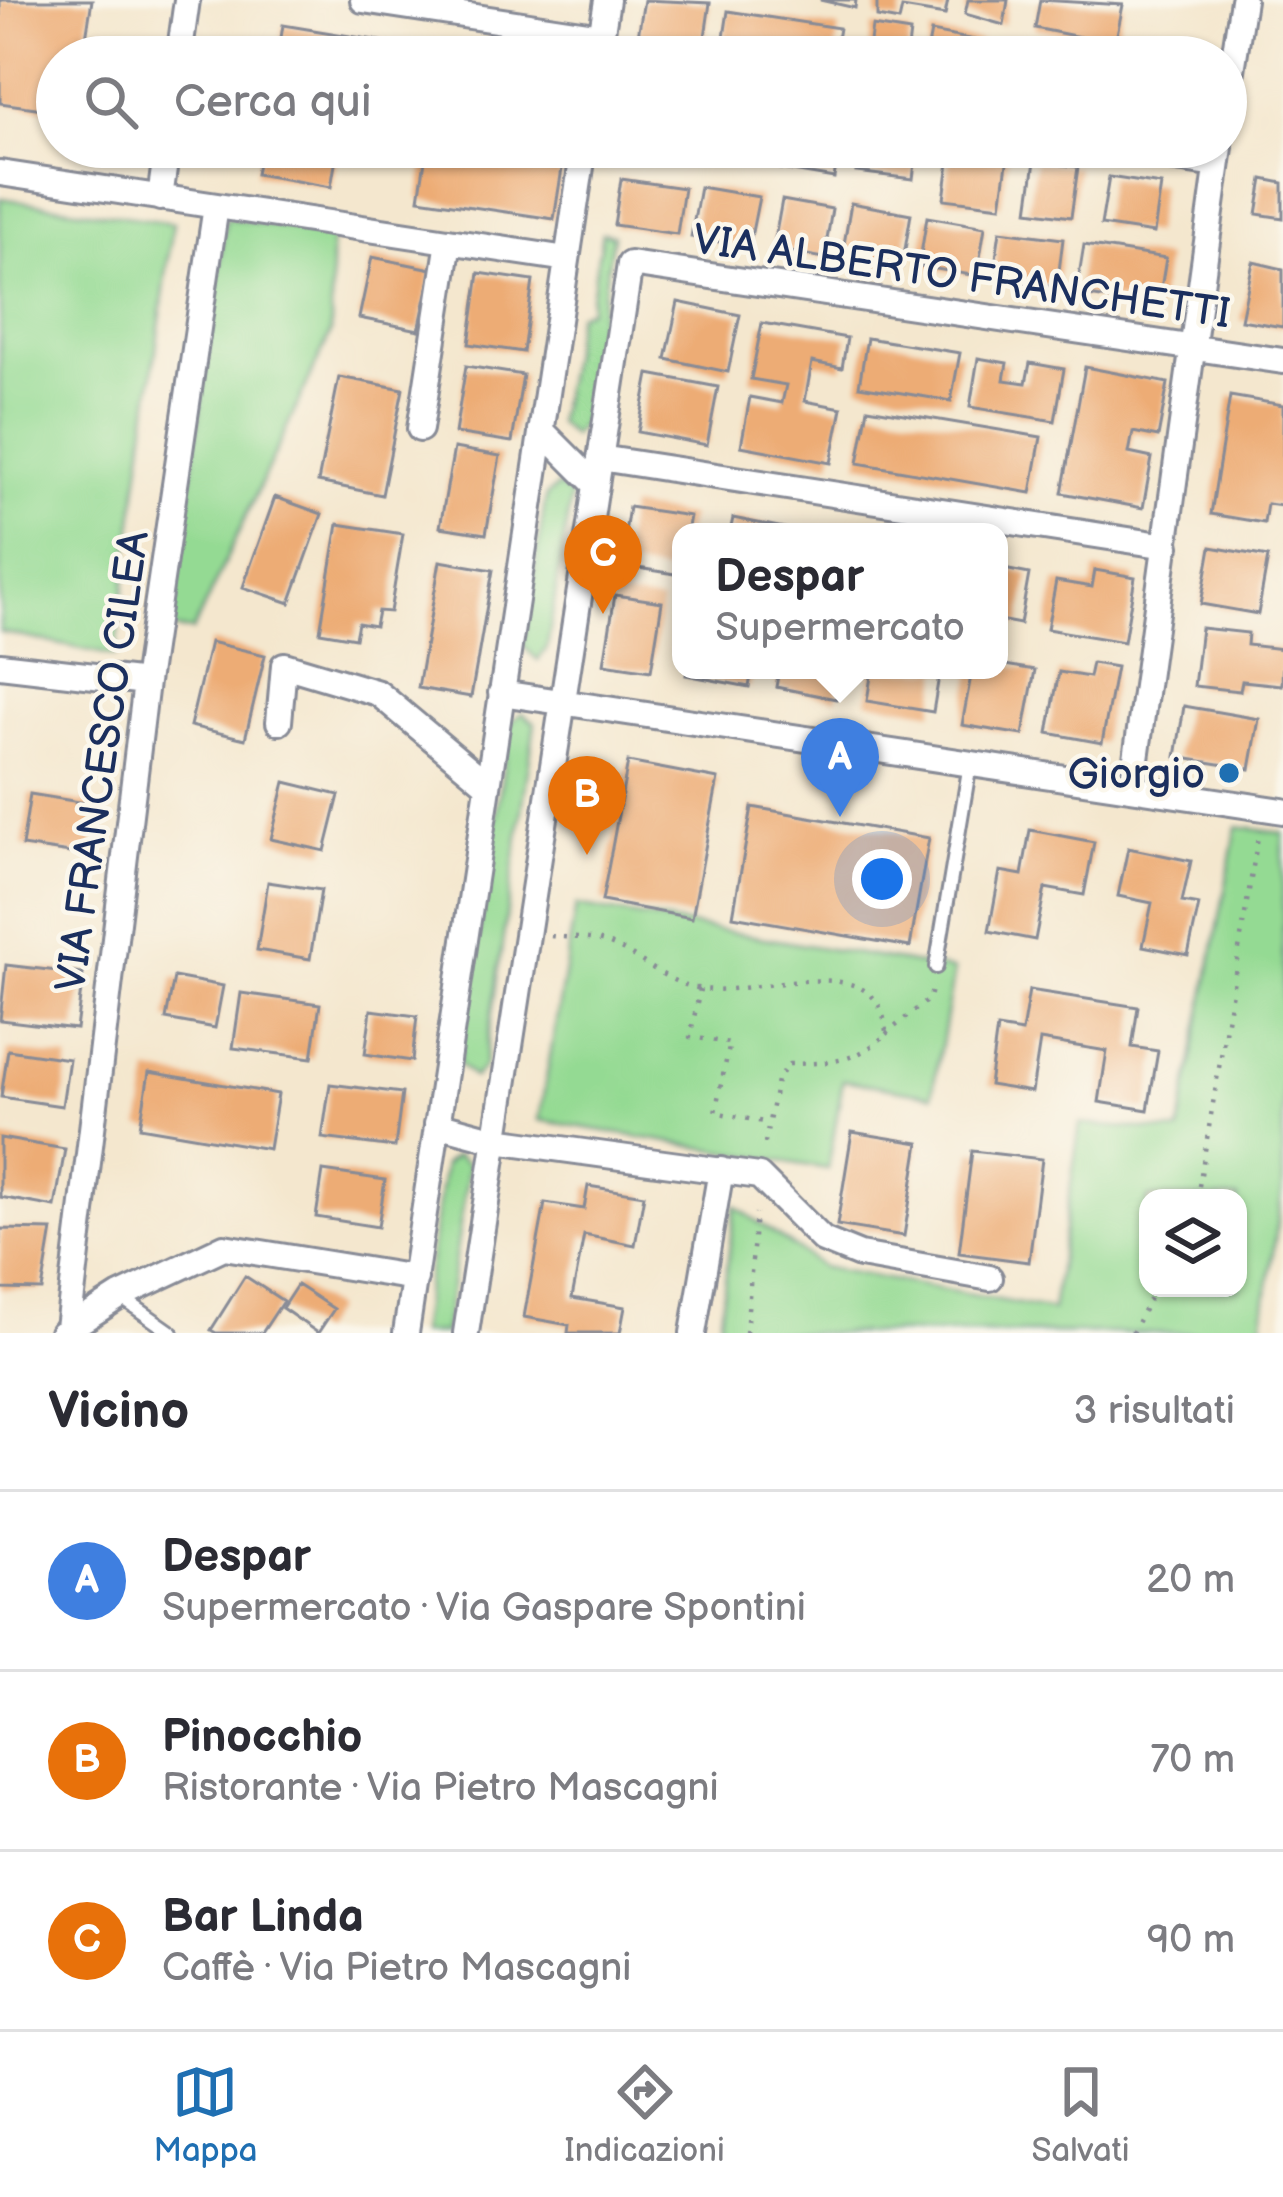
<!DOCTYPE html>
<html lang="it">
<meta charset="utf-8">
<style>
body{margin:0;font-family:"Balsamiq Sans",sans-serif;background:#f7f7f7;color:#2b2b33}
.controls{position:absolute;right:36px;bottom:36px;display:grid;overflow:hidden;border-radius:24px;box-shadow:0 3px 9px #0004}
.controls button{width:108px;height:108px;display:grid;place-items:center;padding:0;border:0;border-bottom:3px solid #e1e1e2;background:#fff;color:#2b2b33;font:60px sans-serif}
.you{position:absolute;left:882px;top:879px;width:42px;height:42px;margin:-30px;border:9px solid #fff;border-radius:50%;background:#1a73e8;box-shadow:0 0 0 18px #1a73e833}
.badge{display:grid;place-items:center;width:78px;height:78px;border-radius:50%;background:#1f6fb2;color:#fff;font-size:39px;font-weight:700}
.pin{position:absolute;translate:-50% -99px;filter:drop-shadow(0 3px 6px #0008)}
.pin::after{content:'';position:absolute;top:63px;width:42px;height:36px;background:inherit;clip-path:polygon(0 0,100% 0,50% 100%)}
.popup{position:absolute;left:672px;top:523px;width:336px;height:156px;box-sizing:border-box;display:grid;place-content:center;border-radius:24px;background:#fff;filter:drop-shadow(0 3px 9px #0005);font-size:39px;white-space:nowrap;color:#7c7c81}
.popup b{font-size:45px;color:#2b2b33}
.popup::after{content:'';position:absolute;left:50%;top:100%;margin-left:-24px;border:24px solid transparent;border-top-color:#fff}
.list{margin:0;padding:0;list-style:none}
h2{display:flex;justify-content:space-between;align-items:center;height:156px;margin:0;padding:0 48px;font-size:51px}
h2 small{font-size:39px;font-weight:400;color:#7c7c81}
.list li{display:grid;grid-template-columns:78px 1fr auto;gap:36px;align-items:center;box-sizing:border-box;height:180px;padding:0 48px;border-top:3px solid #e1e1e2}
.list b{display:block;font-size:45px;white-space:nowrap}
.list p{margin:0;font-size:39px;white-space:nowrap;color:#7c7c81}
.list em{font-size:39px;font-style:normal;color:#7c7c81}
.icon{flex:none;width:66px;height:66px;fill:none;stroke:currentColor;stroke-width:2;stroke-linecap:round;stroke-linejoin:round}
.map{position:relative;flex:none;width:1283px;height:1333px;overflow:hidden}
.search{position:absolute;background:#fff;box-shadow:0 3px 9px #0004;left:36px;right:36px;top:36px;height:132px;display:flex;align-items:center;gap:30px;box-sizing:border-box;padding:0 42px;border-radius:66px;color:#7c7c81;font-size:45px}
.sheet{height:696px;background:#fff}
nav{display:flex;justify-content:space-around;align-items:center;box-sizing:border-box;height:168px;border-top:3px solid #e1e1e2;background:#fff;font-size:33px;color:#7c7c81}
nav a{display:grid;justify-items:center;gap:6px}
nav .on{color:#1f6fb2}
.map>svg:first-child{display:block}
.green{fill:#94da93;stroke:#588478;stroke-width:3;fill-rule:evenodd}
.building{fill:#edac75}
.lines{fill:none;stroke-linecap:round;stroke-linejoin:round}
.service-casing{stroke:#888b96;stroke-width:18}
.minor-casing{stroke:#888b96;stroke-width:30}
.path{stroke:#888b96;stroke-width:4.5;stroke-dasharray:3 9;stroke-linecap:butt}
.service{stroke:#fff;stroke-width:12}
.minor{stroke:#fff;stroke-width:24}
.poi-dot{fill:#1f6fb2;stroke:#fbf7ec;stroke-width:4.5}
.labels{text-anchor:middle;stroke-width:9;stroke-linejoin:round;paint-order:stroke}
.street-label{font-size:42px;fill:#1b2f5e;stroke:#fbf7ec}
.poi-label{font-size:42px;fill:#1b2f5e;stroke:#fbf7ec;text-anchor:end}
</style>
<div class="map">
<svg width="1283" height="1333" viewBox="0 0 1283 1333">
<rect width="100%" height="100%" fill="#fbf7ec"/>
<filter id="ink" filterUnits="userSpaceOnUse"><feTurbulence type="fractalNoise" baseFrequency=".00833" numOctaves="2"/><feDisplacementMap in="SourceGraphic" scale="24" xChannelSelector="R" yChannelSelector="G"/><feConvolveMatrix kernelMatrix="1 2 1 2 8 2 1 2 1" color-interpolation-filters="sRGB"/></filter>
<filter id="wash" filterUnits="userSpaceOnUse"><feTurbulence type="fractalNoise" baseFrequency=".004" numOctaves="4" result="noise"/><feDisplacementMap in="SourceGraphic" scale="48" xChannelSelector="R" yChannelSelector="G"/><feGaussianBlur stdDeviation="2.7" result="paint"/><feColorMatrix in="noise" values="0 0 0 0 0 0 0 0 0 0 0 0 0 0 0 0 0 1.4 0 .05"/><feComposite in="paint" operator="in"/></filter>
<g filter="url(#wash)">
<rect width="100%" height="100%" fill="#f4e7ce"/>
<path class="green" d="M0 198 173 223 115 656 0 632Z
M226 218 331 234V332L193 631 171 629Z
M602 233 613 235 582 424 572 436 557 422 577 314 589 309Z
M558 486 571 496 547 648 538 660 523 646 546 496Z
M522 713 535 723 534 730 484 1066 474 1078 459 1064 510 723Z
M1237 827 1283 833V1187L1261 1333H718L735 1206 822 1267 1052 1310 1080 1124 1179 1132ZM1148 1198H1238V1288H1148Z
M576 906 954 970 932 1095 843 1080 828 1169 539 1120Z
M456 1155 469 1165 444 1333H419L444 1165Z"/>
<g id="blocks">
<path class="building" d="M0 0H92L83 57H57V111L0 103Z
M644 0 710 3 702 57 636 48Z
M820 0H856L855 8Z
M877 0H948L945 15 902 8 899 21 877 17Z
M968 0H1008L1004 25 965 14Z
M1040 0 1123 5 1115 44 1035 28Z
M728 11 839 28 834 57H721Z
M283 25 423 48 422 57H278Z
M872 26 910 32 907 57H868Z
M931 32 980 41 976 57H926Z
M1005 47 1048 55 1047 57H1003Z
M261 147H338L331 187 256 174Z
M427 147H504L564 156 554 219 419 199Z
M628 147H675L673 159Z
M714 147H765L763 158Z
M784 147H839L834 178 781 169Z
M859 147H917L913 179 856 172Z
M951 148 1008 156 1001 206 944 199Z
M1035 161 1078 167 1071 217 1028 211Z
M1109 177 1161 185 1154 233 1101 225Z
M621 179 684 188 677 234 614 225Z
M1263 179 1283 183V218L1257 214Z
M700 187 759 197 749 247 691 237Z
M782 200 832 209 824 258 773 249Z
M851 203 911 214 902 267 842 256Z
M927 217 985 227 977 276 919 266Z
M1000 231 1063 239 1057 287 993 279Z
M1084 245 1166 258 1158 307 1076 294Z
M372 257 432 269 419 330 359 318Z
M1253 262 1283 269V327L1241 320Z
M479 273 533 281 523 352 469 344Z
M678 302 740 315 728 372 666 359Z
M762 323 847 338 842 368 812 362 805 401 842 408 831 463 741 446 750 397 782 403 786 385 751 379Z
M867 338 960 353 951 401 859 386Z
M978 358 1007 363 1004 380 1026 383 1030 363 1064 369 1055 421 970 407Z
M466 366 523 375 512 442 455 433Z
M1085 367 1168 383 1158 437 1133 432 1129 453 1152 458 1143 508 1062 493Z
M649 374 718 387 707 445 638 432Z
M339 377 403 389 382 495 318 482Z
M1230 396 1283 405V506L1267 504 1264 523 1211 514Z
M868 408 1041 437 1031 493 858 463Z
M454 448 500 456 486 534 440 527Z
M275 497 322 514 290 603 243 587Z
M629 507 690 516 687 532H681V575L620 565Z
M733 518 794 530V532H730Z
M338 524 403 534 390 612 378 611 375 626 358 623 355 638 320 632Z
M1211 547 1268 557 1258 614 1201 604Z
M440 561 493 570 471 697 418 688Z
M999 568 1029 574 1020 624 999 620Z
M1095 570 1135 577 1124 642 1047 629 1056 581 1092 587Z
M615 595 662 602 651 671 604 664Z
M1201 628 1248 633 1247 645 1283 649 1282 685 1242 681 1240 691 1194 686Z
M210 642 265 655 245 739 190 726Z
M1092 663 1116 667 1102 743 1048 733 1059 672 1089 677Z
M999 664 1035 670 1023 735 962 725 972 670H999Z
M687 670H752L749 687 686 675Z
M779 670H842L836 699 776 687Z
M872 670H940L933 712 867 701Z
M1184 706 1259 719 1250 769 1176 757Z
M628 762 718 779 692 918 602 901Z
M285 782 339 795 325 851 271 839Z
M30 794 98 805 91 856 22 846Z
M752 807 929 838 910 947 733 916Z
M1030 830 1094 842 1084 895 1045 888 1035 940 989 931 1000 871 1022 875Z
M1128 848 1191 861 1182 902 1199 905 1188 955 1143 946 1152 903 1118 896Z
M268 882 321 890 310 959 257 950Z
M6 965 83 974 76 1029 0 1020Z
M174 977 223 986 215 1028 166 1019Z
M1029 990 1138 1007 1132 1047 1158 1051 1148 1110 1099 1102 1107 1051 1040 1040 1032 1092 989 1085 997 1028 1022 1032Z
M241 993 320 1004 312 1058 233 1048Z
M371 1010 417 1016 412 1061 365 1054Z
M8 1050 69 1059 62 1106 1 1097Z
M149 1072 278 1094 269 1149 140 1127Z
M330 1084 402 1093 395 1147 322 1138Z
M852 1132 919 1143 904 1236 837 1225Z
M0 1138 65 1149 55 1207 0 1197Z
M972 1151 1042 1159 1029 1262 959 1253Z
M323 1171 385 1180 378 1227 316 1217Z
M588 1186 644 1195 635 1245 584 1235 572 1298 625 1307 620 1333H568L569 1325 524 1317 545 1203 584 1209Z
M0 1229 52 1230 42 1290 0 1289Z
M245 1276 283 1301 262 1333H216L211 1330Z
M297 1285 334 1309 318 1333 282 1308Z"/>
</g>
</g>
<g filter="url(#ink)">
<use href="#blocks" fill-opacity="0" stroke="#888b96" stroke-width="3"/>
<g class="lines">
<g class="service-casing">
<path id="service" d="M936 967 970 764
M121 1297 172 1333"/>
</g>
<g class="minor-casing">
<path id="minor" d="M363 0 602 36
M179 57 187 0
M598 57 607 0
M1226 109 1243 0
M1094 147 1217 165
M0 173 567 259
M160 198 167 147
M420 429 449 241
M541 430 596 485
M600 458 1167 546
M0 665 146 682
M501 693 1283 811
M279 722 284 665 378 693 488 785
M1132 788 1220 147
M437 1124 496 1140 759 1176 823 1240 860 1255 990 1278
M68 1328 146 682 216 206
M62 1333 120 1296 224 1247 415 1278
M406 1333 584 147
M466 1333 630 264 1283 361
M693 1333 721 1170"/>
</g>
<path class="path" d="M551 936C568 938 591 937 607 943 638 954 662 981 697 988 751 1000 883 941 886 1034 857 1063 828 1063 789 1064L777 1080 764 1148
M700 989 690 1037 730 1043 715 1112 768 1123
M886 1034 930 998 932 989
M1197 1198 1259 831
M746 1333 756 1213
M1132 1333 1155 1288"/>
<use href="#service" class="service"/>
<use href="#minor" class="minor"/>
</g>
</g>
<circle class="poi-dot" cx="1229" cy="773" r="12"/>
<g class="labels">
<g class="street-label">
<text transform="translate(962 275) rotate(8)" y="15">VIA ALBERTO FRANCHETTI</text>
<text transform="translate(101 761) rotate(-82)" y="15">VIA FRANCESCO CILEA</text>
</g>
<g class="poi-label">
<text x="1205" y="788">Giorgio</text>
</g>
</g>
</svg>
<div class="controls">
<button><svg class="icon" aria-label="layers" viewBox="0 0 24 24"><path d="M12 4l9 5-9 5-9-5zM3 14l9 5 9-5"/></svg></button>
</div>
<div class="you"></div>
<div class="pin badge" style="left:840px;top:817px;background:#3f7fe0">A</div>
<div class="popup"><b>Despar</b>Supermercato</div>
<div class="pin badge" style="left:587px;top:855px;background:#e8710a">B</div>
<div class="pin badge" style="left:603px;top:614px;background:#e8710a">C</div>
<div class="search"><svg class="icon" aria-label="search" viewBox="0 0 24 24"><circle cx="10" cy="10" r="6"/><path d="M15 15l6 6"/></svg>Cerca qui</div>
</div>
<section class="sheet">
<h2>Vicino<small>3 risultati</small></h2>
<ul class="list">
<li><span class="badge" style="background:#3f7fe0">A</span><div><b>Despar</b><p>Supermercato · Via Gaspare Spontini</p></div><em>20 m</em></li>
<li><span class="badge" style="background:#e8710a">B</span><div><b>Pinocchio</b><p>Ristorante · Via Pietro Mascagni</p></div><em>70 m</em></li>
<li><span class="badge" style="background:#e8710a">C</span><div><b>Bar Linda</b><p>Caffè · Via Pietro Mascagni</p></div><em>90 m</em></li>
</ul>
</section>
<nav>
<a class="on"><svg class="icon" aria-label="map" viewBox="0 0 24 24"><path d="M3 6l6-2 6 2 6-2v14l-6 2-6-2-6 2zM9 4v14M15 6v14"/></svg>Mappa</a>
<a><svg class="icon" aria-label="directions" viewBox="0 0 24 24"><path d="M12 3l9 9-9 9-9-9zM9 14v-3h6M13 9l2 2-2 2"/></svg>Indicazioni</a>
<a><svg class="icon" aria-label="saved" viewBox="0 0 24 24"><path d="M7 4h10v16l-5-4-5 4z"/></svg>Salvati</a>
</nav>
